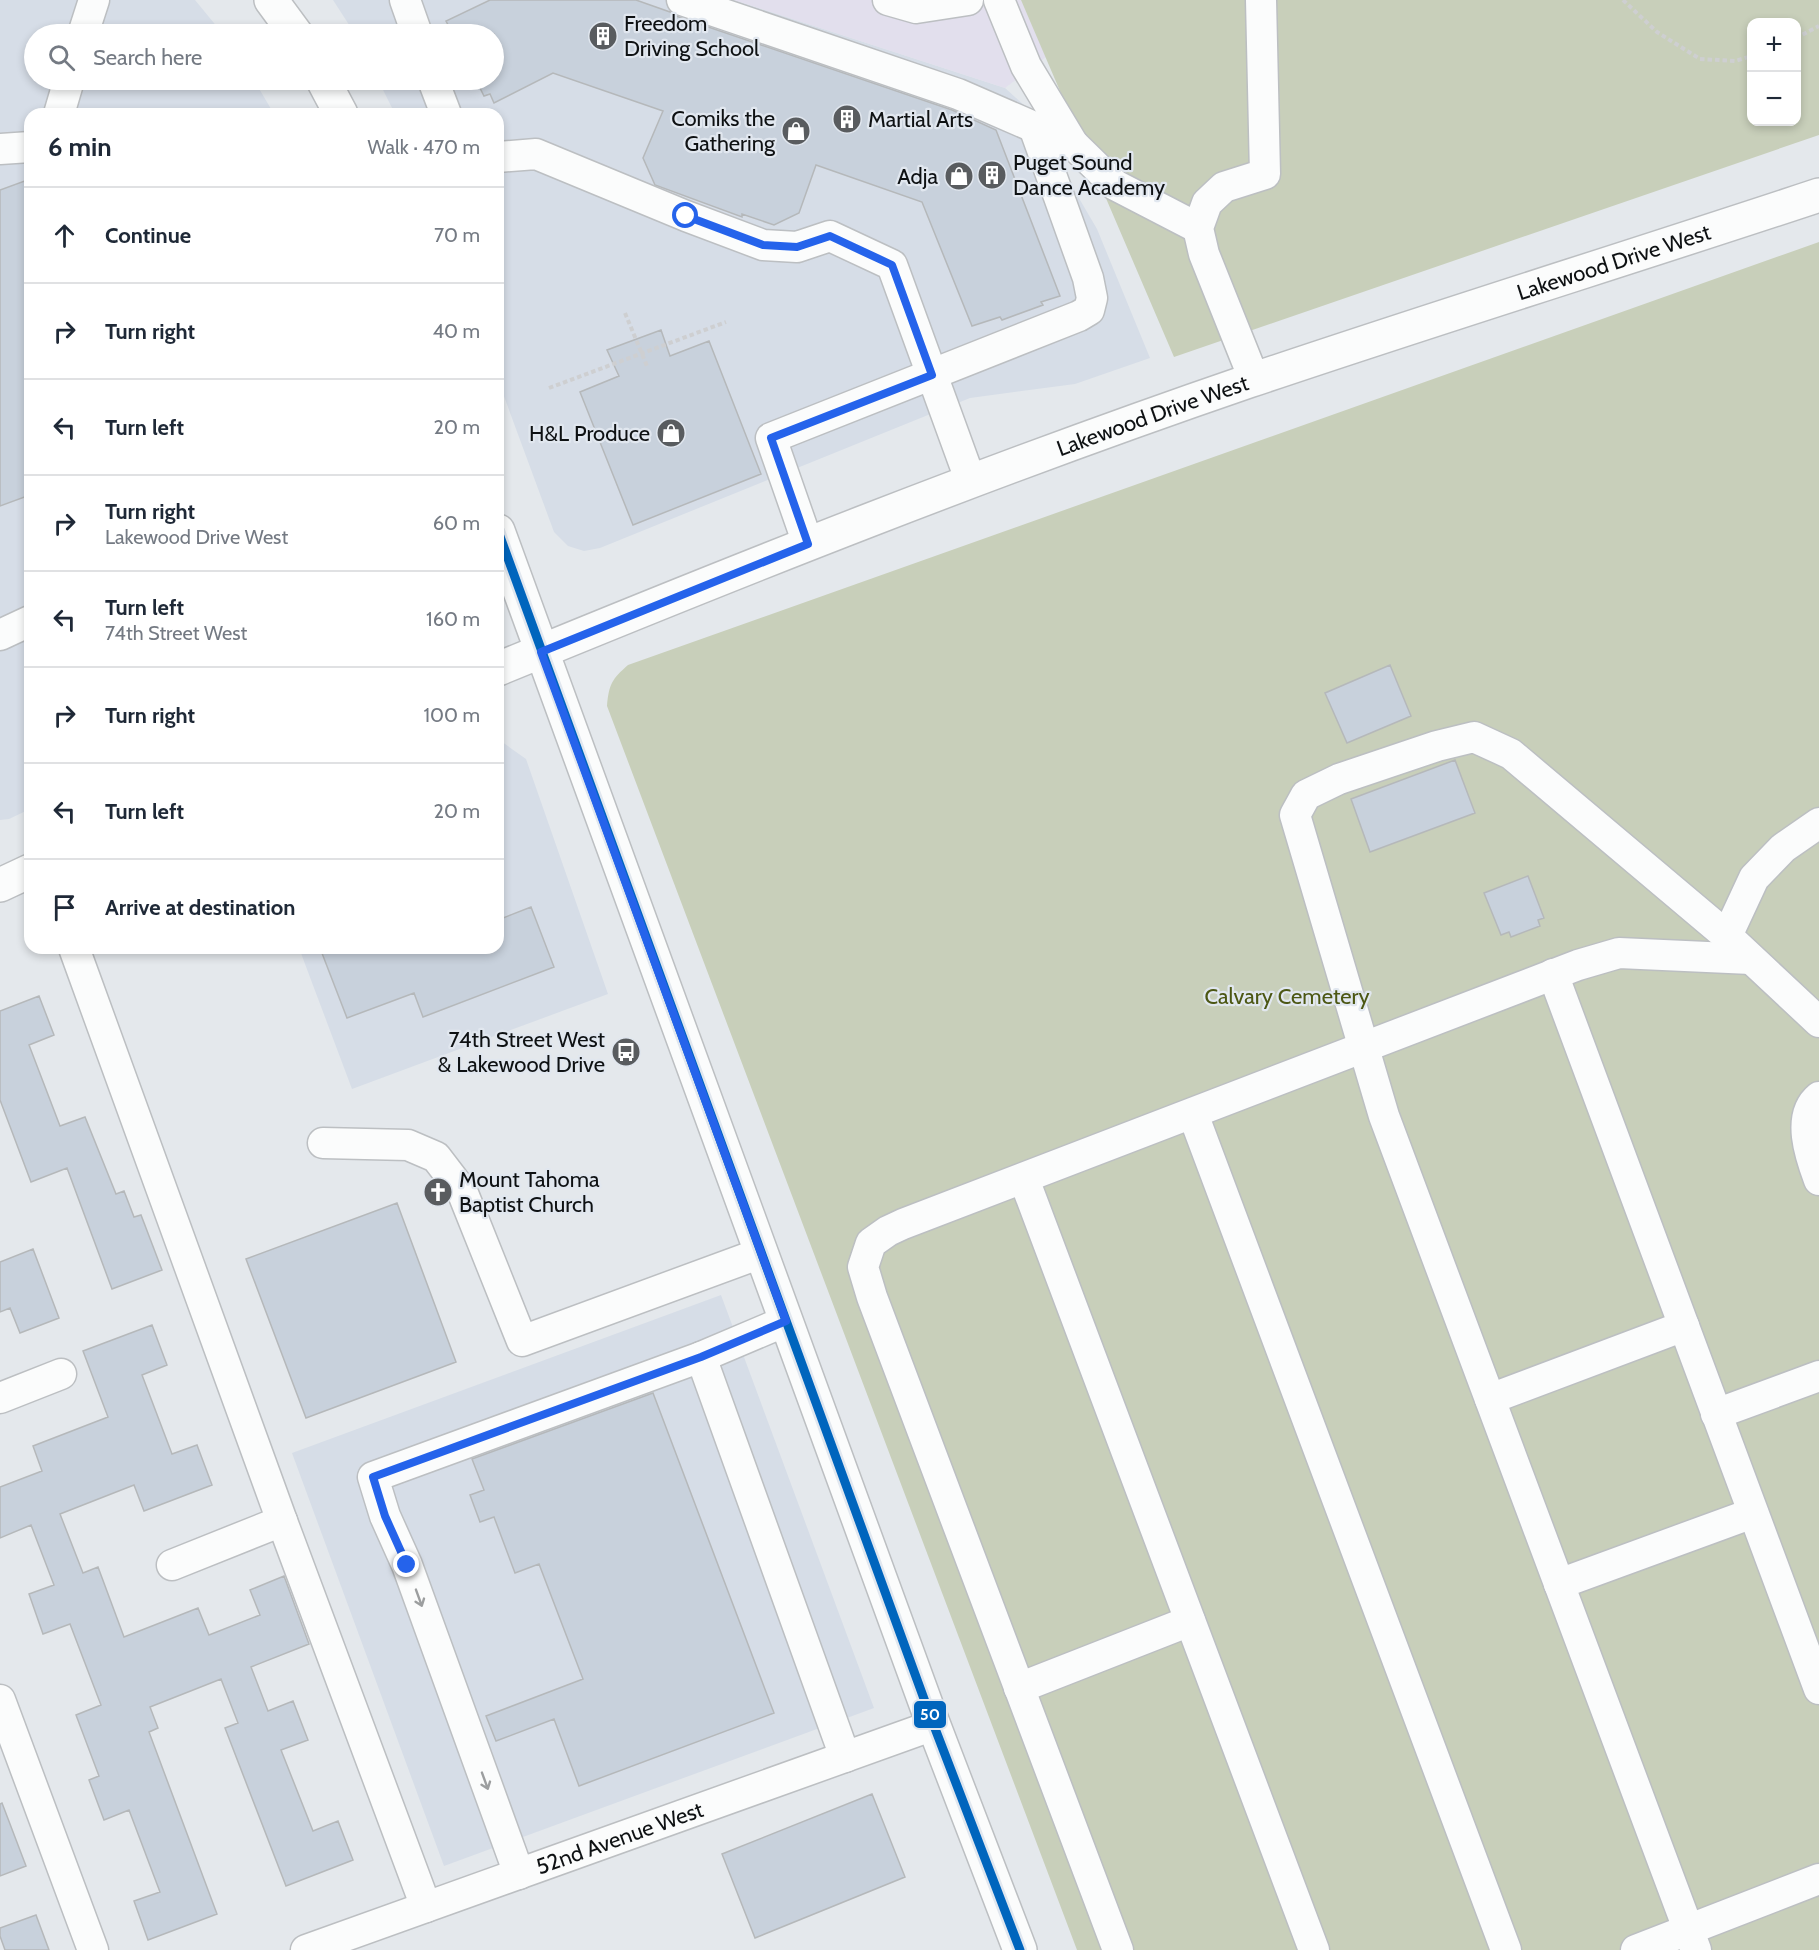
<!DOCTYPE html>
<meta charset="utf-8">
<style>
body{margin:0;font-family:Cabin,sans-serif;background:#f2f2f3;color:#1f2937}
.controls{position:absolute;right:18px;top:18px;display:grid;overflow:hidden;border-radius:12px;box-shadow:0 3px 9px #0003}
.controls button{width:54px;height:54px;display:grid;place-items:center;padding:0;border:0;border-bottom:2px solid #e0e1e3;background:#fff;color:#1f2937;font:30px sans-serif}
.stop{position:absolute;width:18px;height:18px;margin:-14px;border:4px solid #2563eb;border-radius:50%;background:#fff}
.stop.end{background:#2563eb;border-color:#fff;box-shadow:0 2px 6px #0008}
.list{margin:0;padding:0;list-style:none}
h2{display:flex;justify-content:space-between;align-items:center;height:78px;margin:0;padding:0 24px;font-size:26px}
h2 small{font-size:20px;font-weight:400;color:#747a83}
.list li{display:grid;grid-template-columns:39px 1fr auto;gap:18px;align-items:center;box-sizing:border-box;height:96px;padding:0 24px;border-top:2px solid #e0e1e3}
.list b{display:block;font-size:22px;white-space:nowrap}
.list p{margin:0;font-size:20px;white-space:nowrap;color:#747a83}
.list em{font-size:20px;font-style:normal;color:#747a83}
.icon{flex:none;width:33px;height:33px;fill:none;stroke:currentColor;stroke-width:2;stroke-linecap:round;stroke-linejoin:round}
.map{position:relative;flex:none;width:1819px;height:1950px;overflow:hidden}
.search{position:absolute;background:#fff;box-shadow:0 3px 9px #0003;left:24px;top:24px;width:480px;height:66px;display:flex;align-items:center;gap:15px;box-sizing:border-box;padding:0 21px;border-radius:33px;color:#747a83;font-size:22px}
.panel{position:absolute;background:#fff;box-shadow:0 3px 9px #0003;left:24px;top:108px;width:480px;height:846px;border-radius:18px}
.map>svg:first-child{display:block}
.built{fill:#d6dde7}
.industrial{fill:#e2dfed}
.green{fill:#c8cfba;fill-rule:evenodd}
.building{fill:#c8d1dc;stroke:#b5b8ba;stroke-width:1.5}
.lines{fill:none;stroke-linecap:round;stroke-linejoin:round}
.minor-casing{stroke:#bcbfc2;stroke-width:33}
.major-casing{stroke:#bcbfc2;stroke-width:36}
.path{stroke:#cecfd1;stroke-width:4;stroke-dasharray:4.5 3;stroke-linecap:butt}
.minor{stroke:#fbfcfc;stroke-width:30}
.major{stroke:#fbfcfc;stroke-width:33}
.bus-1-casing{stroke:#e1e7ef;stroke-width:14}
.bus-1{stroke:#0065bd;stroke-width:9}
.oneway{stroke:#9c9e9f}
.route{stroke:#2563eb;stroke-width:8}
.labels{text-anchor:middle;stroke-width:4.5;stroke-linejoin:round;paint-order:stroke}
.poi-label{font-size:22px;fill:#0e1113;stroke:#e1e7ef;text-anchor:start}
.street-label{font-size:22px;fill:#0e1113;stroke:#e1e7ef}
.park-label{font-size:22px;fill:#4c5713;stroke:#e1e7ef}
.line-badge{stroke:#e1e7ef;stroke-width:2}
.badge-label{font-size:16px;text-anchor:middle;font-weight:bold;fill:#fff}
</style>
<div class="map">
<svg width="1819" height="1950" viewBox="0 0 1819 1950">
<rect width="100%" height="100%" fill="#e4e8ec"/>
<path class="built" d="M0 0H195L223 34H34V80H254L274 114H30V809L9 819 0 820Z
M333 0H734L1005 88 1025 106 1097 229 1150 358 1075 384 970 398 600 548 584 551 568 546 554 532 498 380V114H395L378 80H494V34H355Z
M498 739 526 759 608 994 352 1089 299 948H498Z
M721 1295 874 1708 444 1866 292 1453Z"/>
<path class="industrial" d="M734 0H1021L1046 57 1005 88Z"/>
<path class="green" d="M1021 0H1819V135L1174 357ZM1752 22H1796V122H1752Z
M1819 242V1950H1077L607 706C609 684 612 679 628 665Z"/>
<path class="building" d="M490 0H636L670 12 676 16 952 110 996 130 1060 296 1041 302 1043 305 1002 320 1000 317 972 326 922 202 816 165 799 213 774 225 742 214V217L655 185 643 158 663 111 553 73 494 103 490 94 484 96 476 80H494V34H453L446 21Z
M30 179V495L0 506V190Z
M661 330 670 356 709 341 761 474 633 525 580 392 619 376 607 350Z
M1390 665 1411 716 1347 743 1325 693Z
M1455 760 1475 813 1370 852 1351 799Z
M1528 876 1544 918 1538 920 1540 926 1511 937 1509 932 1501 935 1484 893Z
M531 907 554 967 423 1017 414 993 347 1018 320 948H404L413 952 424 948H498V920Z
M39 996 54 1035 29 1045 60 1126 85 1117 116 1194 124 1191 134 1217 141 1215 162 1270 112 1289 67 1168 31 1182 0 1100V1011Z
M397 1203 456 1362 306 1418 246 1259Z
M33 1249 59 1318 20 1333 10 1308 0 1312V1262Z
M152 1325 167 1365 142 1375 172 1454 197 1445 212 1485 144 1511 134 1485 60 1514 83 1573 98 1567 124 1637 198 1608 209 1635 260 1615 250 1590 284 1576 309 1644 251 1667 268 1711 293 1701 308 1740 281 1750 313 1831 338 1821 353 1860 286 1886 225 1728 238 1723 221 1679 150 1707 158 1728 149 1732 217 1914 148 1940 134 1901 160 1892 129 1810 104 1820 89 1780 99 1776 76 1715 101 1705 70 1624 43 1634 29 1594 54 1585 31 1525 0 1538V1487L42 1471 33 1446 108 1417 83 1351Z
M653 1393 774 1713 579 1786 554 1719 496 1741 486 1716 583 1679 539 1564 515 1573 494 1517 480 1522 470 1495 484 1490 472 1459Z
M872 1794 905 1877 755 1938 722 1854Z
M2 1803 26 1866 0 1876V1804Z
M36 1915 49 1950H5L0 1936V1928Z"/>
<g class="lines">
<g class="minor-casing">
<g id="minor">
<path d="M405 0 417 34"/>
<path d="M682 0 958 94 1073 144"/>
<path d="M888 0 916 8 968 0"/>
<path d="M999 0 1026 66 1073 144 1115 185 1198 228"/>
<path d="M83 34 94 0"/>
<path d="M433 80 446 114"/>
<path d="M59 114 69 80"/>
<path d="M0 149 30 147"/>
<path d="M498 157 536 154 686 216 763 245 797 247 830 236 892 265 971 482"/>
<path d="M1254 379 1204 254 1198 228 1207 203 1224 187 1265 174 1261 0"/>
<path d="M808 544 771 438 1079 316 1089 310 1092 298 1088 278 1034 127"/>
<path d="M0 635 30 621"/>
<path d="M1727 936 1754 878 1783 848 1819 823"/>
<path d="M74 948 282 1521 426 1907"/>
<path d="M1553 974 1819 1689"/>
<path d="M1819 1097C1796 1116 1810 1156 1819 1180"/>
<path d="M1193 1114 1506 1950"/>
<path d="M323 1143 408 1145 436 1157 462 1191 522 1341 761 1253"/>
<path d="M1024 1179 1314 1950"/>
<path d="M786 1321 701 1357 845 1757"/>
<path d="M0 1398 61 1374"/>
<path d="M1490 1399 1684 1326"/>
<path d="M1716 1414 1819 1376"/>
<path d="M172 1565 282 1521"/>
<path d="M1559 1584 1753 1513"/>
<path d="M1019 1688 1190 1621"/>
<path d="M0 1700 93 1950"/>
<path d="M519 1874 407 1565 385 1516 373 1477 701 1357"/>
<path id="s1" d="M306 1950 934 1725"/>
<path d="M1118 1950 872 1297 863 1267 871 1243 888 1231 903 1224 1578 965 1619 953 1751 959"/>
<path d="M1636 1950 1819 1879"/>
<path d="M1696 1950 1384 1116 1295 815 1306 795 1339 779 1437 746 1474 737 1511 754 1727 936 1819 1022"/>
</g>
</g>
<g class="major-casing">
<g id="major">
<path d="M271 0 296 34"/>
<path d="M323 80 341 114"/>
<path d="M498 531 931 1718 1020 1950"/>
<path id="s2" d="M498 669C746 567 995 468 1249 381 1438 317 1629 258 1819 195"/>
<path d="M0 885 30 871"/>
</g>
</g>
<path class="path" d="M1623 0 1657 32 1700 59 1735 61 1752 56
M1796 38 1819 26
M625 313 647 366
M549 388 726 322"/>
<use href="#minor" class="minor"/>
<use href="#major" class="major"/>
<g class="bus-1-casing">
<path id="bus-1" d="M498 531 931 1718 1020 1950"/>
</g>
<use href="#bus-1" class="bus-1"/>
</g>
<defs><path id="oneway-shaft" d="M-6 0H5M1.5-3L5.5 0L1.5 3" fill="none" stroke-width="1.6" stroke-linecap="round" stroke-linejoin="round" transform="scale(1.5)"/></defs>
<g class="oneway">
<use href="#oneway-shaft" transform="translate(419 1598) rotate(70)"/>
<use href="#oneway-shaft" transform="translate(485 1781) rotate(70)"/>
</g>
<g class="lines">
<path class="route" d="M407 1565 385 1516 373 1477 701 1357 786 1321 541 652 808 544 771 438 932 375 892 265 830 236 797 247 763 245 686 216"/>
</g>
<defs>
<g id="building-disc" transform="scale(1.5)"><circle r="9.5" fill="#595c5f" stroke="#e1e7ef"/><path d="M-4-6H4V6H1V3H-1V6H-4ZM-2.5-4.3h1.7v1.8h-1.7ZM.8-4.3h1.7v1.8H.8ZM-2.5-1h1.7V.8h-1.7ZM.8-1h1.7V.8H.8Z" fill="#fff"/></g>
<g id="shop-disc" transform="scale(1.5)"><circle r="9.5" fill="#595c5f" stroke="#e1e7ef"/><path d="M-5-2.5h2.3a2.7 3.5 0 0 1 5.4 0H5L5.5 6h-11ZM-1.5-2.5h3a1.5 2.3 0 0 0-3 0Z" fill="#fff"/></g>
<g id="bus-disc" transform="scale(1.5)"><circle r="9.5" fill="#595c5f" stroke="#e1e7ef"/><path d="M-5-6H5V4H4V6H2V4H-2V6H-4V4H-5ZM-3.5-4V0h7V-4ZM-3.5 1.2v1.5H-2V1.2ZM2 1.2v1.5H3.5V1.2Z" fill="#fff"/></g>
<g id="church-disc" transform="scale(1.5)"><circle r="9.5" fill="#595c5f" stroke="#e1e7ef"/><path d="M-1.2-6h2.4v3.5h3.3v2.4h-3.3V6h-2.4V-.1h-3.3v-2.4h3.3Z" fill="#fff"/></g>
</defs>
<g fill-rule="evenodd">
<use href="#building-disc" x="603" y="36"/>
<use href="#building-disc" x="847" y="119"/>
<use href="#shop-disc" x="796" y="131"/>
<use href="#building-disc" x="992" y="175"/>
<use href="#shop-disc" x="959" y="176"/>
<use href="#shop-disc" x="671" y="433"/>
<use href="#bus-disc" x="626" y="1052"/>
<use href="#church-disc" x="438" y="1192"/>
</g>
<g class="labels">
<g class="poi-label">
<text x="624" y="31">Freedom<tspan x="624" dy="25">Driving School</tspan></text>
<text x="775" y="126" text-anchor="end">Comiks the<tspan x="775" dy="25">Gathering</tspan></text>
<text x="868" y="127">Martial Arts</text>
<text x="1013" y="170">Puget Sound<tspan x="1013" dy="25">Dance Academy</tspan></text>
<text x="938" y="184" text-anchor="end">Adja</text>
<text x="650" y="441" text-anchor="end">H&amp;L Produce</text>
<text x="605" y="1047" text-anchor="end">74th Street West<tspan x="605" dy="25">&amp; Lakewood Drive</tspan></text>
<text x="459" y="1187">Mount Tahoma<tspan x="459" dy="25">Baptist Church</tspan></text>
</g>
<g class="street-label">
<text dy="8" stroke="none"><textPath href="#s2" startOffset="1188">Lakewood Drive West</textPath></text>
<text dy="8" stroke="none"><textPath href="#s2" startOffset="702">Lakewood Drive West</textPath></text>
<text dy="8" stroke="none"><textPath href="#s1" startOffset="333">52nd Avenue West</textPath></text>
</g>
<g class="park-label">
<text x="1287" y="1004">Calvary Cemetery</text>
</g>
</g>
<rect class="line-badge" x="913" y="1700" width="34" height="29" rx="6" fill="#0065bd"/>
<g class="badge-label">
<text x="930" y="1720">50</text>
</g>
</svg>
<div class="controls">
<button>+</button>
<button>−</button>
</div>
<div class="stop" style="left:686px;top:216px"></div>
<div class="stop end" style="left:407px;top:1565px"></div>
<div class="search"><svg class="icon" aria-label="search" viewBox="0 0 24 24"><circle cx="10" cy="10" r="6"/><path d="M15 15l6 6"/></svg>Search here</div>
<section class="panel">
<h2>6 min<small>Walk · 470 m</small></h2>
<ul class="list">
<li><svg class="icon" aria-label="ahead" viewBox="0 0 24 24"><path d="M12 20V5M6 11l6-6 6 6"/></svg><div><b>Continue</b></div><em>70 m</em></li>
<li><svg class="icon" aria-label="right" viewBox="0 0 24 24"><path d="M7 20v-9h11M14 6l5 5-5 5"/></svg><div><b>Turn right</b></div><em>40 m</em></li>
<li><svg class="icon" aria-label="left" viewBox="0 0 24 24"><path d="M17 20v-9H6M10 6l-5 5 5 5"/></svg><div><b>Turn left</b></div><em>20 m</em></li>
<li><svg class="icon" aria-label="right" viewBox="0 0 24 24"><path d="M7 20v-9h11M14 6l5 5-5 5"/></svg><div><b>Turn right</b><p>Lakewood Drive West</p></div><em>60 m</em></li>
<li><svg class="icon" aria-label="left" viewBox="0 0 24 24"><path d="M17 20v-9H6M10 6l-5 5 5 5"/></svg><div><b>Turn left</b><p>74th Street West</p></div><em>160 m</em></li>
<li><svg class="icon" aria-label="right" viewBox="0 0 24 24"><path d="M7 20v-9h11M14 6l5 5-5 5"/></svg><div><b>Turn right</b></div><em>100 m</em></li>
<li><svg class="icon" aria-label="left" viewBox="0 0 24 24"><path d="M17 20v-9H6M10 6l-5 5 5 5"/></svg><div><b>Turn left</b></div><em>20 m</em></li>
<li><svg class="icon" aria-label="arrive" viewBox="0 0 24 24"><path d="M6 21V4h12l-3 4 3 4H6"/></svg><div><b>Arrive at destination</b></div></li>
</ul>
</section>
</div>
